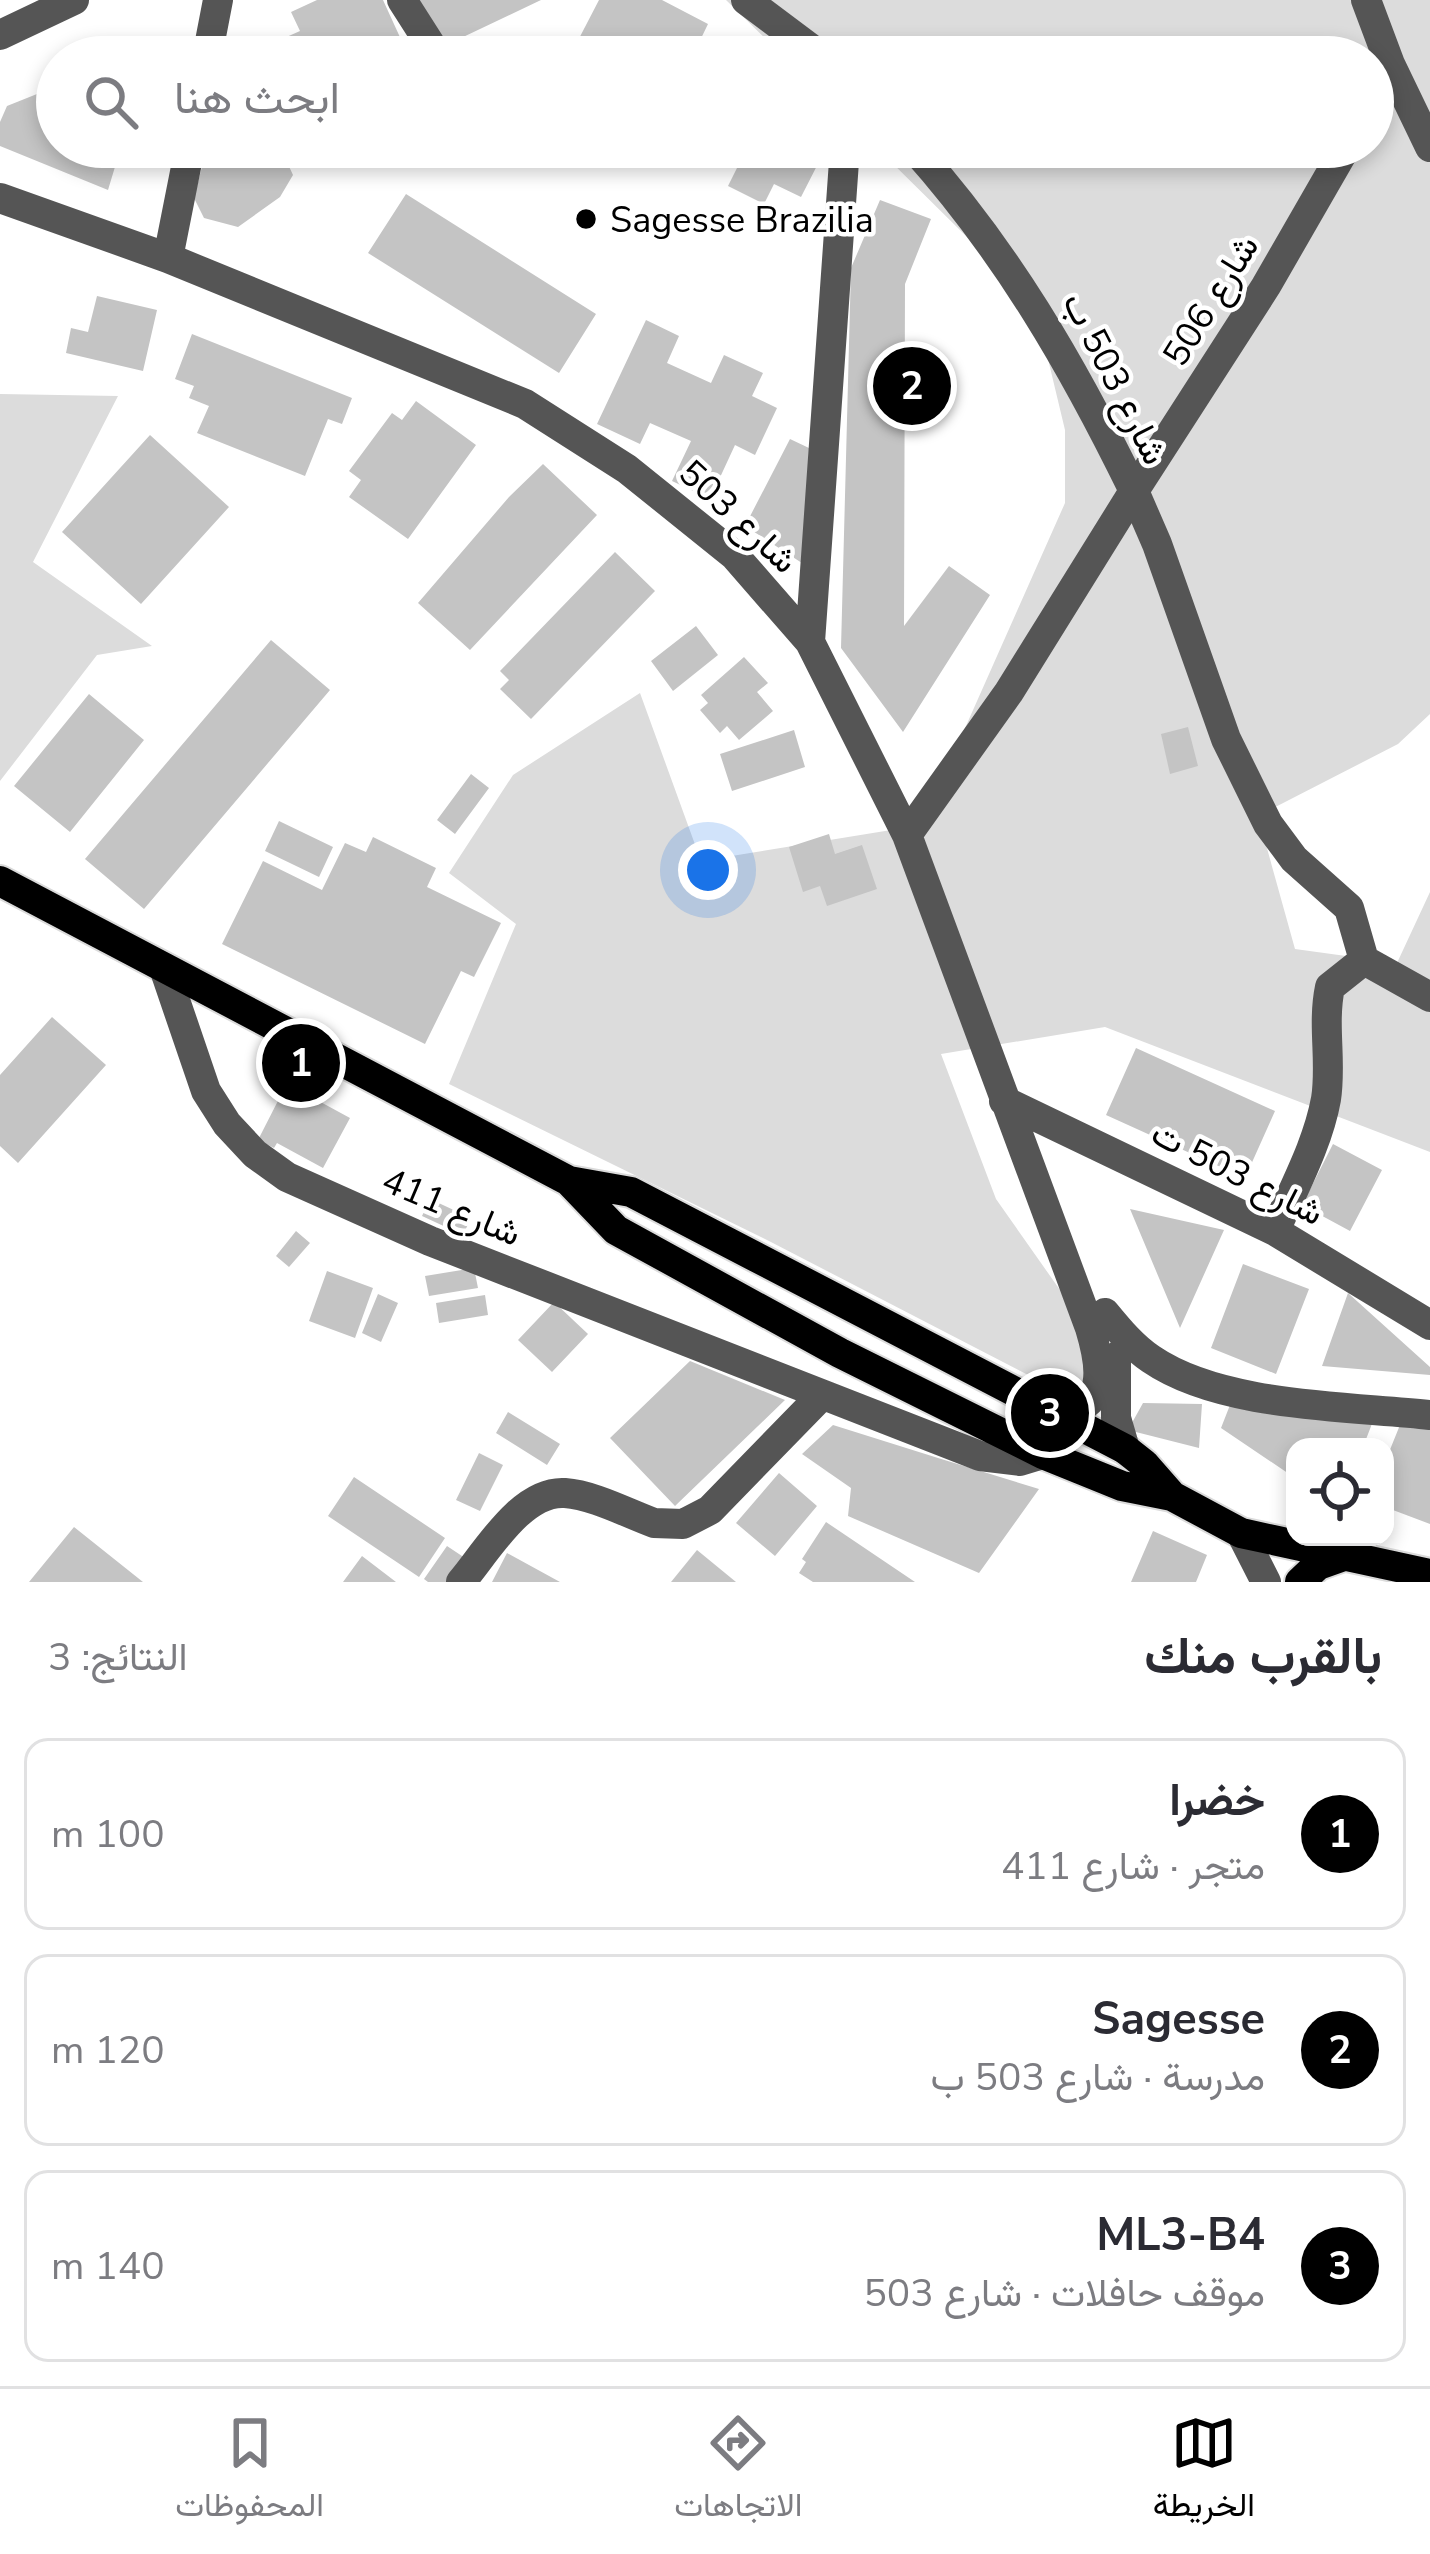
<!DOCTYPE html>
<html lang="ar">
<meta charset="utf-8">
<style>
body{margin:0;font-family:"Nunito Sans",Vazirmatn,sans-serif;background:#f7f7f7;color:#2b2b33;direction:rtl}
.controls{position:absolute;right:36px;bottom:36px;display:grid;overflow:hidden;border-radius:24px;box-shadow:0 6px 18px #0003}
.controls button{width:108px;height:108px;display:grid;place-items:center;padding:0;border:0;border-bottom:3px solid #e1e1e2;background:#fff;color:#2b2b33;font:60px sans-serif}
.you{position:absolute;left:708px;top:870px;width:42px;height:42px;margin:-30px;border:9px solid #fff;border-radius:50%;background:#1a73e8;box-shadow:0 0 0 18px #1a73e833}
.badge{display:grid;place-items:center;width:78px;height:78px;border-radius:50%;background:#000;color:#fff;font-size:39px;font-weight:700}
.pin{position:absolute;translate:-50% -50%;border:6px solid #fff;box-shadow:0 3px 12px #0006}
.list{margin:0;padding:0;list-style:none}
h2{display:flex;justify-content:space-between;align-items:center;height:156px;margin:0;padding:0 48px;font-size:51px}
h2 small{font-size:39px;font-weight:400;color:#7c7c81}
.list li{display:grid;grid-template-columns:78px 1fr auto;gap:36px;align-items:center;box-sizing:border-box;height:192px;margin:0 24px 24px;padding:0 24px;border:3px solid #e1e1e2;border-radius:24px}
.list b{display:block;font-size:45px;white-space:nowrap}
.list p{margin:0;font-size:39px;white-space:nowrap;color:#7c7c81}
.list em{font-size:39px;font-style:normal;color:#7c7c81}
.icon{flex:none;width:66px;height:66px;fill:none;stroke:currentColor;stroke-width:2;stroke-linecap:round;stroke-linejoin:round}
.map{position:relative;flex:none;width:1430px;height:1582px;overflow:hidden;direction:ltr}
.search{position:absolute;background:#fff;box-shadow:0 6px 18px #0003;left:36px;right:36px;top:36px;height:132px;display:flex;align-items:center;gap:30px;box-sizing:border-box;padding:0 42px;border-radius:66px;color:#7c7c81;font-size:45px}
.sheet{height:804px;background:#fff}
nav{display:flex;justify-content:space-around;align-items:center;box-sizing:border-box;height:168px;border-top:3px solid #e1e1e2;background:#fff;font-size:33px;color:#7c7c81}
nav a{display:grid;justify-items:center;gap:6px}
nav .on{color:#000}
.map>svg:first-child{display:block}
.green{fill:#dcdcdc}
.building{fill:#c4c4c4}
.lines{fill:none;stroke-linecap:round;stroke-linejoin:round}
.major-casing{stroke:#dbdbdb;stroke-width:34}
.minor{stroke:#555;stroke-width:30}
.major{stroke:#000;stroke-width:30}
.poi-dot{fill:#000;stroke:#fff;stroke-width:4.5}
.labels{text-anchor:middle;stroke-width:9;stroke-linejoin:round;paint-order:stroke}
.poi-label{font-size:36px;fill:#000;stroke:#fff;text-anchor:start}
.street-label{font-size:36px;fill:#000;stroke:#fff}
</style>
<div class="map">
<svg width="1430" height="1582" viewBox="0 0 1430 1582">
<rect width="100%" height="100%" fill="#fff"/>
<path class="green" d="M726 0H1430V714L1398 744 1258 816 1295 949 1397 963 1430 892V1152L1105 1027 941 1054 996 1199 1060 1290 1074 1318 1088 1362 1082 1388 1059 1391 769 1241 449 1084 516 924 449 873 513 775 640 693 701 861 922 825 1065 503V430L1048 359 1034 326 969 239 876 147H1373V57H784Z
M0 394 118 396 33 562 152 646 97 655 0 781Z"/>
<path class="building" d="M317 0H383L409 57H268L264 47 300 31 291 12Z
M417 0H541L440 48Z
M599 0H662L708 24 692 57H582L572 52Z
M57 86V147H121L108 190 0 146V122L7 106Z
M207 147H280L293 175 280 197 238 227 204 218 194 198Z
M695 147H815L824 152 801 197 774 184 764 204 728 186 737 168Z
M406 194 596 314 559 373 368 253Z
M880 200 931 219 905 284 904 626 949 566 990 595 903 732 841 648 851 268Z
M97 296 157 310 143 371 66 353 71 328 88 332Z
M646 320 679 336 667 363 711 383 724 355 763 373 752 396 777 408 755 455 735 445 710 499 672 481 691 441 650 423 640 444 597 424Z
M192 334 352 398 342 424 328 419 305 476 197 433 209 406 189 398 194 386 175 379Z
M416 401 476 445 408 539 349 497 361 480 349 471 392 413 402 420Z
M150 435 229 507 141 604 62 532Z
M790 439 809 448 805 565 745 526Z
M543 464 597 515 470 650 418 603 509 497Z
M615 552 655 591 531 719 500 689 509 680 500 671Z
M696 626 718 655 673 691 651 661Z
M271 640 330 690 144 909 85 859Z
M744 657 768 683 757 692 773 711 739 740 727 726 720 733 700 710 708 703 701 695Z
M89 694 144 740 70 832 14 786Z
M1188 727 1198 766 1170 774 1161 734Z
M794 730 805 767 732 791 720 754Z
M471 774 489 788 455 834 437 820Z
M279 821 333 847 319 877 265 851Z
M829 834 835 854 862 845 877 889 827 906 820 886 803 892 789 847Z
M373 837 436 868 427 887 501 923 474 977 461 971 425 1044 222 944 263 861 322 890 345 843 366 852Z
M52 1017 106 1065 18 1163 0 1146V1075Z
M1136 1048 1275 1111 1245 1178 1106 1115Z
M283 1091 300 1100 304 1093 350 1118 323 1168 277 1143 274 1148 258 1140Z
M1333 1144 1382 1170 1350 1231 1302 1205Z
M430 1199 471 1218 463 1235 422 1216Z
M1130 1209 1224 1230 1180 1328Z
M296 1231 310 1243 289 1267 276 1256Z
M1243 1264 1309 1289 1276 1374 1211 1348Z
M474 1268 478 1288 429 1296 425 1276Z
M327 1271 373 1288 355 1338 309 1321Z
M1348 1293 1430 1367V1375L1322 1366Z
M378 1294 398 1303 381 1342 362 1333Z
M485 1295 488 1315 439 1323 436 1303Z
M554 1302 588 1334 552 1372 518 1340Z
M690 1361 785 1400 675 1506 610 1438Z
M1143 1403 1202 1404 1199 1448 1128 1430Z
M1230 1405 1375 1416 1363 1447H1295V1478L1221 1428Z
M508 1412 560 1444 547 1465 496 1433Z
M1402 1420 1430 1423V1524L1385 1507V1462Z
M833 1425 938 1458 1039 1489 979 1573 848 1516 851 1488 802 1454Z
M479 1453 503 1465 480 1511 456 1500Z
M779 1473 817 1506 775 1556 736 1523Z
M354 1477 445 1538 419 1577 328 1516Z
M826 1522 915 1582H813L799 1573 806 1562 802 1559Z
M74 1527 143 1582H29Z
M1153 1531 1207 1555 1196 1582H1131Z
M447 1546 468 1560 453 1582H428L424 1579Z
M697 1550 736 1582H671Z
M507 1553 560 1582H492Z
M362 1556 396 1582H343Z"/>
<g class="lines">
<g class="major-casing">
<path id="major" d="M0 881 569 1181 616 1230 840 1353 1043 1454 1122 1486 1172 1496 1241 1533 1430 1574
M569 1181 631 1192 1125 1449 1144 1464 1172 1496
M1300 1582 1318 1565 1349 1554"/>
</g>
<path class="minor" d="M402 0 432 47 443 57
M746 0 822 57
M1366 0 1390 64 1430 147
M0 35 74 0
M207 57 218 0
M474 57 493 52
M1373 96 1390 64
M1346 147 1266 286 1134 491 1157 544 1226 739 1268 824 1294 859 1349 908 1364 960 1430 997
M0 198 168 258 525 404 627 469 734 555 810 642 907 835 1090 1328C1102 1368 1109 1410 1055 1414
M168 258 190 147
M810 642 845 147
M907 835 1009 692 1134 491C1072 364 1007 252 913 147
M164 968 206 1091 227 1124 255 1154 287 1177 430 1241 980 1456 1020 1461 1043 1454
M1004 1101 1275 1231 1430 1325
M1275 1231C1293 1189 1318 1144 1326 1099 1332 1062 1322 1025 1330 987L1364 960
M1105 1313C1119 1330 1133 1347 1151 1359 1221 1407 1346 1406 1430 1415
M1116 1357V1418L1125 1449
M1241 1533 1266 1582
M461 1582C486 1553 521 1490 565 1493 593 1495 627 1513 654 1523L683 1524 710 1510 822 1395"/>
<use href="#major" class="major"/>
</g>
<circle class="poi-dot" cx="586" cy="219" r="12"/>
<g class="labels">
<g class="poi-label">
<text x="610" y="232">Sagesse Brazilia</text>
</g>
<g class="street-label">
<text transform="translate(1210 300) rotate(-58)" y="13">شارع 506</text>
<text transform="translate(1116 378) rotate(63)" y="13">شارع 503 ب</text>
<text transform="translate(739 516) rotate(43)" y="13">شارع 503</text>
<text transform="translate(1238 1172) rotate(27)" y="13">شارع 503 ت</text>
<text transform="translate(452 1206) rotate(23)" y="13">شارع 411</text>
</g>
</g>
</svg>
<div class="controls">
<button><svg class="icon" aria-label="locate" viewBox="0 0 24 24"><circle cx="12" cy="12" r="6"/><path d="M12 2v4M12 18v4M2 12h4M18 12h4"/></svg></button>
</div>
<div class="you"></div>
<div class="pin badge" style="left:301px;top:1063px">1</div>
<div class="pin badge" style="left:912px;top:386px">2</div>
<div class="pin badge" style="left:1050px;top:1413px">3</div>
<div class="search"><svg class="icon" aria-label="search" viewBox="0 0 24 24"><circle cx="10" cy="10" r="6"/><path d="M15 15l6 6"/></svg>ابحث هنا</div>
</div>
<section class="sheet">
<h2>بالقرب منك<small>النتائج: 3</small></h2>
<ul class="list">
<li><span class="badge">1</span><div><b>خضرا</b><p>متجر · شارع 411</p></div><em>100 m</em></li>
<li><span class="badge">2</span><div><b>Sagesse</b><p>مدرسة · شارع 503 ب</p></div><em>120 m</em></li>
<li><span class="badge">3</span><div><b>ML3-B4</b><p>موقف حافلات · شارع 503</p></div><em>140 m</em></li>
</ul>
</section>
<nav>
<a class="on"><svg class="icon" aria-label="map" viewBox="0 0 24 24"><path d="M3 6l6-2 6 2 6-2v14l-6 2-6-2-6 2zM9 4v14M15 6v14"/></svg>الخريطة</a>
<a><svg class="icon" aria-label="directions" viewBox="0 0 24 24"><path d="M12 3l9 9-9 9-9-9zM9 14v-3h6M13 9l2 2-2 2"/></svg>الاتجاهات</a>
<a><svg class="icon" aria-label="saved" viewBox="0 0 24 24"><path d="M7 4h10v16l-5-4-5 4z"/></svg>المحفوظات</a>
</nav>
